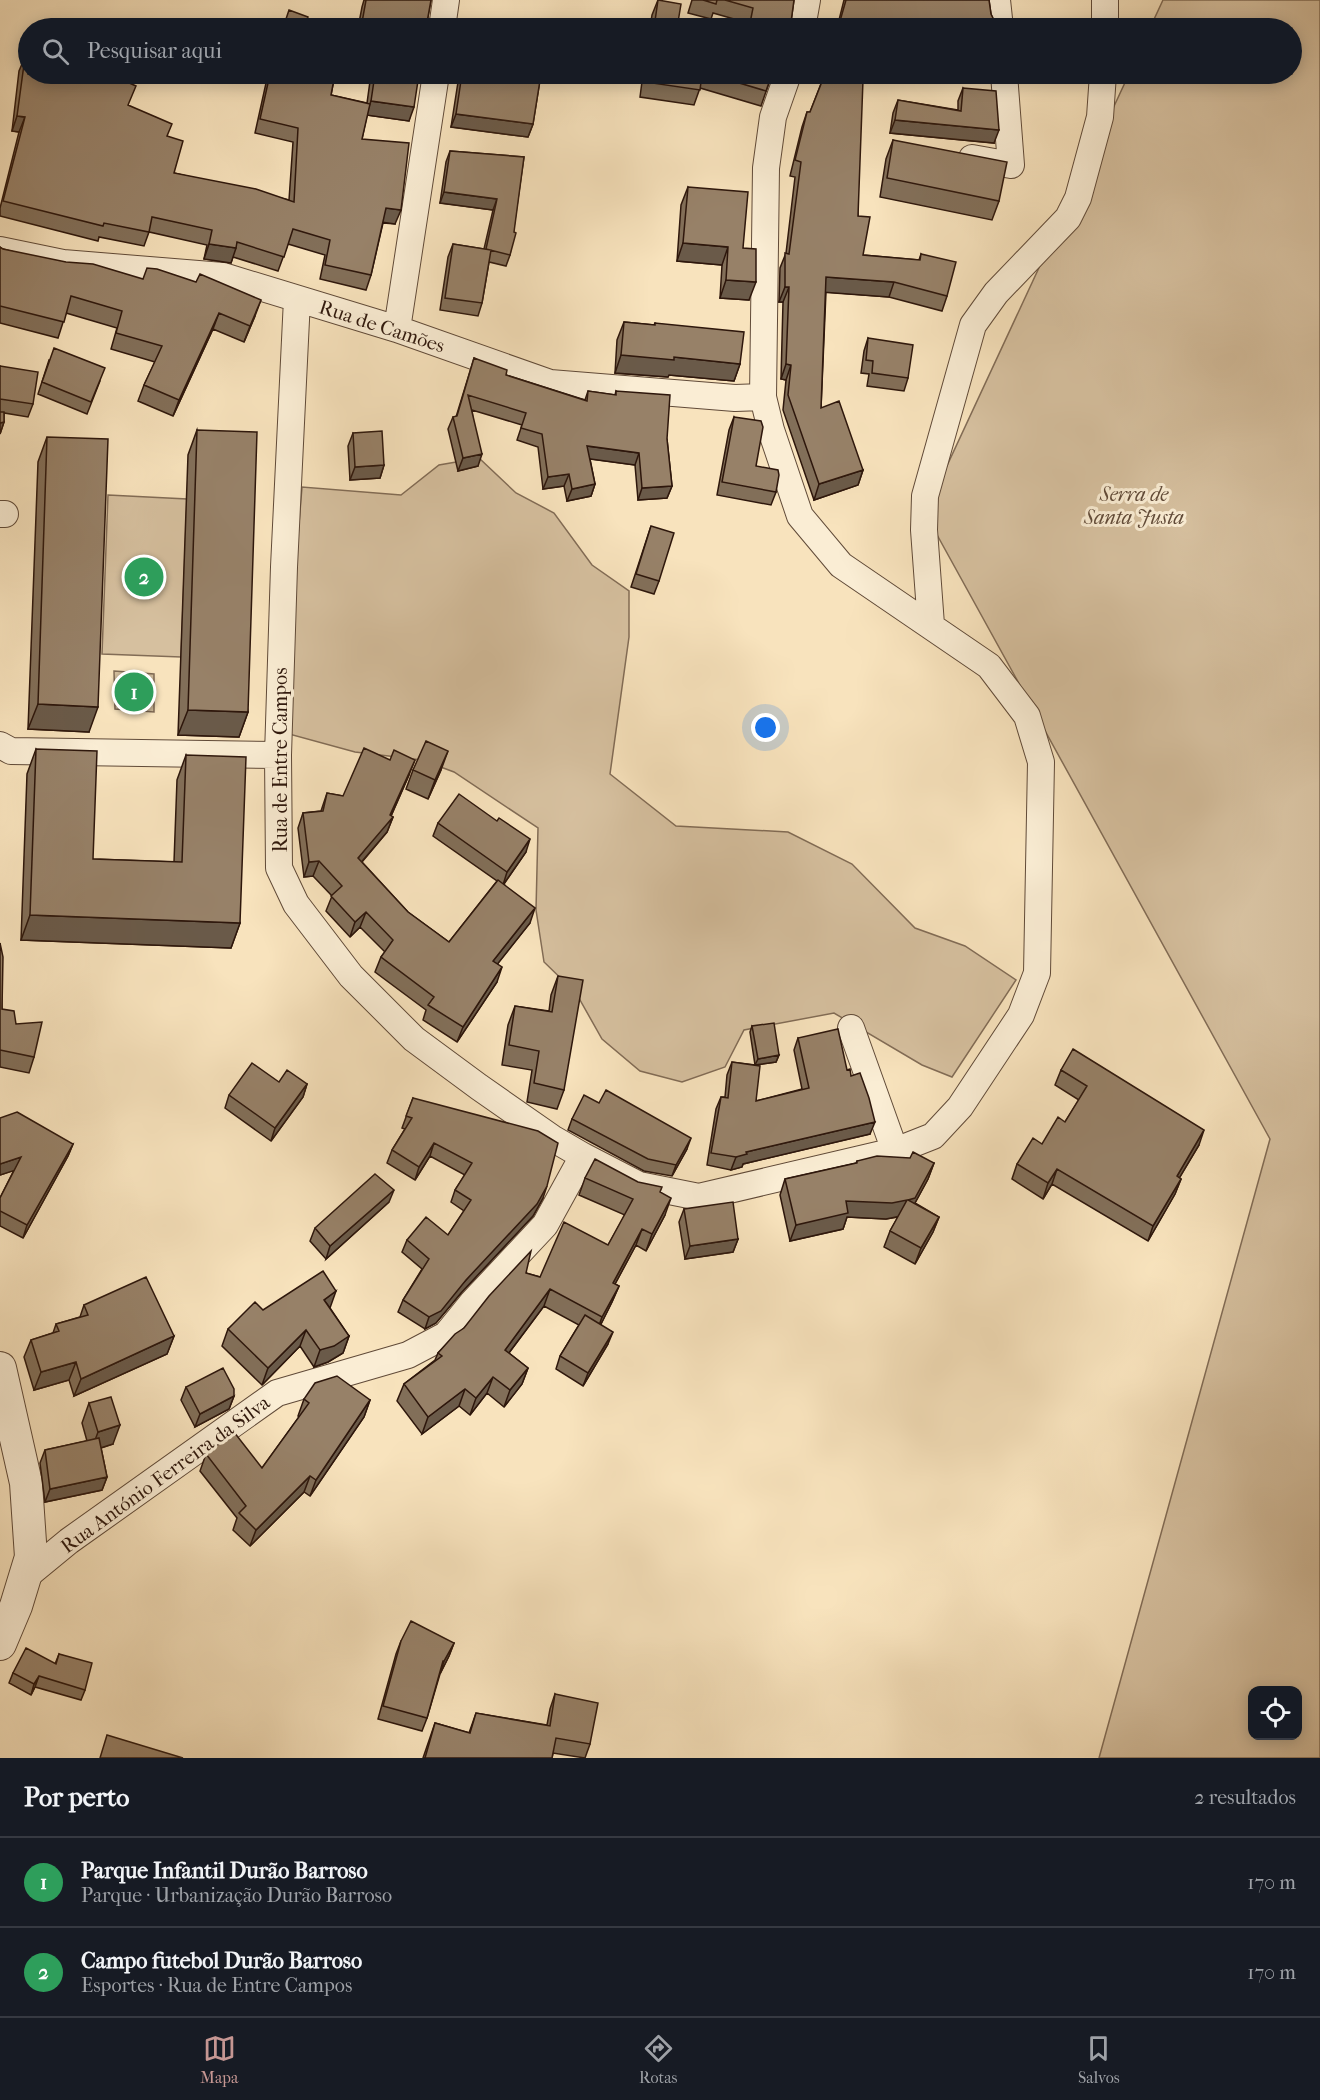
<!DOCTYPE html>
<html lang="pt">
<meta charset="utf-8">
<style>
body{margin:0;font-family:"IM FELL French Canon",serif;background:#242831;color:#f1f3f6}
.controls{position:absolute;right:18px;bottom:18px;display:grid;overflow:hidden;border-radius:12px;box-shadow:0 3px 15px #0003}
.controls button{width:54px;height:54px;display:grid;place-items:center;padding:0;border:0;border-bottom:2px solid #363941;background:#171b24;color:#f1f3f6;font:30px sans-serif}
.you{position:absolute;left:766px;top:728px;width:21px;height:21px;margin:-15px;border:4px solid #fff;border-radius:50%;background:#1a73e8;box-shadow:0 0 0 9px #1a73e833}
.badge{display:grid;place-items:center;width:39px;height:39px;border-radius:50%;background:#c59692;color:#fff;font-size:20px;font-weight:700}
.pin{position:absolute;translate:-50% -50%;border:3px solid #fff;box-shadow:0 2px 6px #0006}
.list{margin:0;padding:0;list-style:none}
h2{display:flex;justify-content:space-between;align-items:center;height:78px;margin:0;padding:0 24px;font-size:26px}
h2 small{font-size:20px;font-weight:400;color:#9ea1a6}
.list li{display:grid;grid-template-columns:39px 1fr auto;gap:18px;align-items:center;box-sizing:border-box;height:90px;padding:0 24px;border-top:2px solid #363941}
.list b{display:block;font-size:22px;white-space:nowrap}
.list p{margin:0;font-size:20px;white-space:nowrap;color:#9ea1a6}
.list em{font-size:20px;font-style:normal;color:#9ea1a6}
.icon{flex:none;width:33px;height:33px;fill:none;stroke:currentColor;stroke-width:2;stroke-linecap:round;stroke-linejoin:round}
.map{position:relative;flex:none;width:1320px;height:1758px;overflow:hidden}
.search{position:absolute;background:#171b24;box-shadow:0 3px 15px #0003;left:18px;right:18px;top:18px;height:66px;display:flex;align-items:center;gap:15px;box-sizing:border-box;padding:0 21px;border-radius:33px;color:#9ea1a6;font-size:22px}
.sheet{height:258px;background:#171b24}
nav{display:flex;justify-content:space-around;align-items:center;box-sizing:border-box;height:84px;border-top:2px solid #363941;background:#171b24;font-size:16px;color:#9ea1a6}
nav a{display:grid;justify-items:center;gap:3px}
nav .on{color:#c59692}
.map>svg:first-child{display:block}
.green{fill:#d6c09f;stroke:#826c56;stroke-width:1.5;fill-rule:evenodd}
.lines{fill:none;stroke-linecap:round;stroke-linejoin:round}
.minor-casing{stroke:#604a38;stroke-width:28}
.tertiary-casing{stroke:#604a38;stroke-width:34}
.minor{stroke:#faedd4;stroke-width:26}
.tertiary{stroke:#faedd4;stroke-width:32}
.wall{fill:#826f59;stroke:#2e170c;stroke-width:1.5}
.shaded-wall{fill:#6a5a49;stroke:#2e170c;stroke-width:1.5}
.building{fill:#978168;stroke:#2e170c;stroke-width:1.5}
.labels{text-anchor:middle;stroke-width:6;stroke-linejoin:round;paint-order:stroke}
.street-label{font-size:20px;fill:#2e170c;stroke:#faedd4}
.park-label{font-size:20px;font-style:italic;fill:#604a38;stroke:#faedd4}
</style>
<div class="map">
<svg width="1320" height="1758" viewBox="0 0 1320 1758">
<rect width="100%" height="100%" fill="#f8e3bd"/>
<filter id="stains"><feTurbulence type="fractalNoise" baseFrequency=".00333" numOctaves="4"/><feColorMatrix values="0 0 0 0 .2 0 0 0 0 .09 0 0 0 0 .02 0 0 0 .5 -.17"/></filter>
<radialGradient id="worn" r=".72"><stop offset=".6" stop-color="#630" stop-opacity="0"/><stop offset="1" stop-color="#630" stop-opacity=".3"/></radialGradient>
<path class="green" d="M1163 0H1320V1758H1099L1270 1139 925 513 1129 74H1292V28H1150ZM1252 1690H1298V1736H1252Z
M479 458 516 493 554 513 592 565 629 591V637L610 774 676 826 788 832 852 864 915 928 965 946 1016 980 952 1077 922 1065 834 1013 744 1030 725 1067 682 1082 640 1071 602 1039 576 993 544 962 536 910 538 828 454 772 422 760 355 752 289 734 290 634 302 487 401 495 439 465Z
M108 495 187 499 181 657 102 654Z
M114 671 154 674V712L115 709Z"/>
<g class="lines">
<g class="minor-casing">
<path id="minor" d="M997 0 1000 28
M442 28 446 0
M802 28 807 0
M1105 28V0
M972 158 1011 165 1004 74
M0 250 63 263 223 276 397 329 550 383 735 398 763 397
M297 299 284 567 278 755 279 868 296 904 351 976 414 1039 479 1087 552 1138 583 1156 639 1185 699 1197 895 1151 933 1136 960 1107 1021 1015 1037 973 1041 762 1027 716 989 666 841 565 800 516 771 430 763 397 766 168 773 117 788 74
M397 329 436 74
M0 514H5
M931 625 924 530 925 496 973 325 996 293 1068 218 1078 198 1100 117 1103 74
M0 745 11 751 278 755
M851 1028 895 1151
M24 1578 69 1541 277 1393 408 1355 446 1335 472 1303 545 1225 583 1156"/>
</g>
<g class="tertiary-casing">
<path id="tertiary" d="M0 1368 26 1483 31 1557 16 1606 0 1644"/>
</g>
<use href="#minor" class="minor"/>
<use href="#tertiary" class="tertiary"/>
</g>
<path class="wall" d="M364 0H431L426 28H358L362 7Z
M658 0 677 28H650L652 15Z
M692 0H794L791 22 808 28H746L748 23 713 13 711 19 688 13Z
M844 0H989L991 14 996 28H837Z
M25 57 116 77 128 105 167 136 174 173 289 200 293 142 255 133 268 74H335L331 95 367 103 371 74H419L409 121 367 115 362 139 395 224 383 223 371 275 366 290 320 279 325 255 288 244 278 271 233 257 231 263 204 259 207 245 149 232 144 246 99 237 98 241 0 216V208L19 132 12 131 19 71Z
M457 74H541L533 124 528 137 451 127 458 82H456Z
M643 74H772L761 106 700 88 694 105 640 97Z
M821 74H853L851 80 858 216 863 255 919 260 921 254 947 296 942 311 889 297 826 292 821 408 863 470 858 485 814 500 783 410 786 380 781 379 783 302H779L780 268 786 253 795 177 790 176 802 127 807 112H810L824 76 821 75Z
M963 88 994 143 890 133 893 113 898 100 958 110V101Z
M893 140 999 201 992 220 880 197 886 159Z
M450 151 524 157 510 255 506 266 489 262 482 303 478 316 440 310 448 257 453 244 484 249 493 210 440 203 446 162Z
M688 187 743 248 749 300 720 298 722 265 677 261 681 205Z
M0 247 3 249 255 316 244 342 213 329 173 416 138 401 144 385 155 362 111 349 117 328 66 313 58 338 0 323Z
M624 322 654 325 655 323 740 364 734 381 669 375 668 377 615 373 617 340Z
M868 338 908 378 904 391 867 386 869 374 861 373 864 351Z
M474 358 506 375 585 400 588 391 615 395 616 391 667 439 672 486 667 498 638 500 635 465 590 459 595 484 591 496 567 501 564 486 543 489 538 447 517 440 522 425 472 410 478 466 458 471 448 429 453 417H456Z
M49 360 100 381 87 414 38 394Z
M0 366 33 404 28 417 4 413V422L0 434Z
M734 417 756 466 776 492 771 505 717 495 729 430Z
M197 430 248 712 239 737 178 735 188 455Z
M353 433 384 465 380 478 350 480 348 446Z
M47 437 89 732 28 729 38 462Z
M651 526 659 581 654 594 631 587Z
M36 749 93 859 174 862 177 780 186 755 240 923 231 948 21 940 27 774Z
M413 770H441L428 799 406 789Z
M409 775 391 816 393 817 387 832 362 862 408 912 449 942 497 881 433 836 438 823 526 852 504 884 530 923 497 964V982L457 1042 423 1020 426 1010 375 972 381 957 385 952 360 927 350 937 326 911 332 896 313 876 304 877 298 828 303 813 321 811 327 793 343 796Z
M0 943 2 1009 16 1024 34 1057 29 1073 0 1067Z
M558 976 564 1090 557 1109 527 1102 532 1070 502 1065 508 1025 515 1006 549 1011 551 995Z
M752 1026 779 1055 776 1062 756 1065V1101L802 1089 794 1050 798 1038 847 1070 851 1076 870 1134 743 1164 742 1167 731 1170 707 1165 716 1109 721 1097H725L727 1075 732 1062 755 1065 750 1032Z
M1061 1070 1199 1145 1179 1178 1181 1179 1175 1194 1148 1241 1052 1184 1043 1199 1012 1179 1017 1164 1042 1144 1065 1122 1079 1100 1055 1085Z
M279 1082 307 1084 303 1097 271 1141 225 1108 229 1095Z
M413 1098 543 1198 533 1216 461 1293 436 1323 425 1329 398 1312 403 1300 422 1269 402 1252 407 1240 448 1235 464 1211 451 1202 455 1190 465 1175 430 1156 415 1180 387 1163 392 1150 405 1129 402 1128Z
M572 1119 687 1149 672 1176 644 1171 568 1130Z
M73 1144 68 1156 23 1238 0 1226V1198L14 1170 0 1175Z
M857 1161 934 1163 928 1179 915 1203 939 1217 933 1232 915 1264 884 1247 890 1231 898 1217 886 1219 847 1217 843 1229 790 1241 780 1195 785 1179 856 1163Z
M585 1178 660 1193 665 1215 646 1251 636 1245 615 1284 619 1286 612 1302 601 1324 608 1344 583 1386 556 1369 560 1356 579 1325 544 1306 509 1353 528 1368 522 1384 504 1407 487 1393 470 1415 459 1406 422 1434 397 1401 404 1384 435 1360 438 1353 464 1328 526 1273 540 1277 608 1245 625 1215 579 1195Z
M389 1202 326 1259 310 1241 315 1228Z
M684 1209 738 1239 733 1252 685 1259 679 1222Z
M84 1305 174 1336 167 1354 74 1396 69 1380 34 1390 24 1357 31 1340 53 1333 56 1324 80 1317Z
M330 1308 349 1336 343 1353 328 1362 314 1367 300 1346 262 1385 222 1346 228 1329 263 1310Z
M186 1387 234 1396 229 1409 195 1427 181 1400Z
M304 1399 370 1400 364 1417 310 1496 304 1492 250 1546 233 1530 237 1518 200 1471 206 1454 262 1468 299 1417 298 1416Z
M89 1403 113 1444 101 1448 107 1477 102 1490 45 1502 40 1463 45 1450 87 1441 82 1423Z
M401 1641 454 1643 449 1656 440 1674 427 1718 422 1731 378 1719 396 1654Z
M59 1654 85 1690 81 1700 35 1687 31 1695 9 1683 13 1673 55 1664Z
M555 1694 590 1744 585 1758 553 1753 552 1758H423L435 1723 469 1733 476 1713 547 1725 550 1709Z"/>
<path class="shaded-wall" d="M459 74H462L458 82H456Z
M371 101 414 107 409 121 366 115Z
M456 114 533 124 528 137 451 127Z
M17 116 25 117 19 132 12 131Z
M895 120 999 130 994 143 890 133Z
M444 192 497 199 493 210 440 203Z
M386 208 401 210 395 224 381 222Z
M683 243 728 247 722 265 677 261Z
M209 244 236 248 231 263 204 259Z
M826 277 894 282 889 297 821 292Z
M726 280 756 282 749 300 720 298Z
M785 287H789L783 302H779Z
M261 300 255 316 244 342 250 326Z
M219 313 213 329 173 416 179 400Z
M621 355 674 357 740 364 734 381 669 375 668 377 615 373Z
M786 364 791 365 786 380 781 379Z
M4 422 0 434V423Z
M587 446 639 453 635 465 583 458Z
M482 454 478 466 458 471 463 458Z
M384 465 380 478 350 480 355 467Z
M863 470 858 485 814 500 819 484Z
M569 474 564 486 543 489 548 477Z
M595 484 591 496 567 501 572 489Z
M672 486 667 498 638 500 642 488Z
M38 704 98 707 89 732 28 729Z
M188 710 248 712 239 737 178 735Z
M448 751 441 770 428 799 435 780Z
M415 760 409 775 388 823 393 817 387 832 352 873 358 858 390 815Z
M530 839 526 852 503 885 507 872Z
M319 861 313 876 304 877 309 862Z
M535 908 530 923 488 976 493 961Z
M366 912 360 927 350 937 355 922Z
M30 915 240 923 231 948 21 940Z
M502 967 497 982 457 1042 463 1027Z
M779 1055 776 1062 755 1065 758 1059Z
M307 1084 303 1097 271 1141 275 1128Z
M875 1122 870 1134 743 1164 742 1167 731 1170 736 1157 746 1152Z
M1204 1130 1199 1145 1171 1192 1177 1176Z
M691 1138 687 1149 672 1176 676 1165Z
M434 1143 430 1156 415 1180 419 1167Z
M73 1144 68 1156 23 1238 27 1225Z
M21 1157 16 1170 0 1175V1164Z
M934 1163 928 1179 909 1214 908 1200Z
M1057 1169 1052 1184 1043 1199 1048 1183Z
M1181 1179 1175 1194 1148 1241 1153 1226Z
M547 1186 543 1198 533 1216 461 1293 436 1323 425 1329 429 1317 466 1280Z
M394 1190 389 1202 326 1259 330 1246Z
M671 1198 665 1215 646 1251 652 1234Z
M907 1200 901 1216 886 1219 847 1217 843 1229 790 1241 796 1225 846 1201Z
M939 1217 933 1232 915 1264 921 1248Z
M642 1229 636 1245 607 1299 613 1283Z
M738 1239 733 1252 685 1259 690 1246Z
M619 1286 612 1302 596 1334 602 1317Z
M550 1289 544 1306 499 1366 505 1350Z
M336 1291 330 1308 324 1300Z
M306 1330 300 1346 262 1385 268 1368Z
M613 1332 608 1344 583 1386 588 1373Z
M174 1336 167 1354 74 1396 81 1379Z
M349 1336 343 1353 328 1362 314 1367 320 1350Z
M76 1362 69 1380 34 1390 41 1372Z
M528 1368 522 1384 504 1407 510 1390Z
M493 1377 487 1393 470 1415 476 1398Z
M465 1389 459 1406 422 1434 428 1417Z
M234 1396 229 1409 195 1427 200 1414Z
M370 1400 364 1417 310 1496 316 1480Z
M120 1425 113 1444 91 1451 98 1432Z
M310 1476 304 1492 250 1546 256 1530Z
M107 1477 102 1490 45 1502 50 1489Z
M454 1643 449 1656 440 1674 444 1661Z
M39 1676 35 1687 31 1695 34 1684Z"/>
<path class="building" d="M366 0H431L426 28H361Z
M658 0 681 4 677 28H654Z
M703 0H717L716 4Z
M725 0H794L791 22 808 28H749L753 8Z
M846 0H989L991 14 996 24V28H838Z
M289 10 308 17 305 28H283Z
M25 57H28V74H117L116 77 136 86 128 105 172 124 167 136 183 141 174 173 256 189 294 202 298 128 260 119 270 74H335L331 95 370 104 362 139 409 143 401 210 386 208 371 275 325 265 330 240 293 229 284 257 237 242 236 248 209 244 212 230 152 217 149 232 104 223 103 226 3 201 25 117 17 116Z
M375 74H419L414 107 371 101Z
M462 74H541L533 124 456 114Z
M647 74H702L700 90 645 82Z
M709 74H772L766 91Z
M825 74H853L850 80H863L858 216 870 217 863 255 920 260 921 254 956 262 947 296 894 282 826 277 821 408 839 401 863 470 819 484 788 395 791 365 786 364 789 287H785V253L789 254 801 162 795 160 807 112H810Z
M963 88 996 91 999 130 895 120 898 100 961 111Z
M893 140 1007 162 999 201 887 178Z
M450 151 524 157 514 232 516 233 510 255 486 249 497 199 444 192Z
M688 187 748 192 743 248 756 249V282L726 280 728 247 683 243Z
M453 244 491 250 482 303 445 298Z
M0 247 3 249 66 262 93 264 143 279 147 268 157 269 196 282 200 274 261 300 250 326 219 313 179 400 144 385 162 346 116 333 122 311 71 296 64 322 0 306Z
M624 322 655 325V323L744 332 740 364 674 357V360L621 355Z
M868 338 913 345 908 378 872 373 873 361 866 360Z
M54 348 105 368 91 402 42 382Z
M474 358 507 370 506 375 587 401 588 391 616 395V391L670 395 667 439 672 486 642 488 639 453 587 446 595 484 572 489 569 474 548 477 542 434 521 428 526 413 468 395 482 454 463 458 453 417 457 416Z
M0 366 38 372 33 404 0 399Z
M0 412H4V422L0 423Z
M734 417 761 421 763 427 756 466 778 470 779 475 776 492 722 482Z
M197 430 257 432 248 712 188 710Z
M382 431 384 465 355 467 353 433Z
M47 437 108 439 98 707 38 704Z
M651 526 674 533 659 581 636 574Z
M426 741 448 751 435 780 413 770Z
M364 748 390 760 394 750 415 760 390 815 393 817 358 858 408 912 449 942 498 880 535 908 493 961 502 967 463 1027 428 1005 434 997 381 957 393 940 366 912 355 922 331 896 342 886 319 861 309 862 303 813 323 811 327 793 343 796Z
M36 749 97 751 93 859 182 862 186 755 246 757 240 923 30 915Z
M459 794 497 821 499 818 530 839 507 872 438 823Z
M0 943 3 957 2 1009 14 1011 16 1024 42 1022 34 1057 0 1050Z
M558 976 583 980 564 1090 534 1083 539 1051 509 1045 515 1006 552 1012Z
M774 1023 779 1055 758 1059 752 1026Z
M838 1029 847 1070 850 1069 851 1076 860 1073 869 1098 875 1122 746 1152 747 1154 736 1157 711 1153 721 1097 728 1098 732 1062 760 1066 756 1101 809 1088 798 1038Z
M1073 1049 1204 1130 1177 1176 1181 1179 1153 1226 1057 1169 1048 1183 1017 1164 1033 1138 1042 1144 1058 1117 1065 1122 1087 1086 1061 1070Z
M252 1063 279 1082 287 1070 307 1084 275 1128 229 1095Z
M606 1090 691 1138 676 1165 648 1159 572 1119 584 1095 599 1103Z
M413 1098 538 1131 558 1143 547 1186 537 1204 466 1280 441 1311 429 1317 403 1300 429 1259 407 1240 426 1217 448 1235 471 1200 455 1190 472 1163 434 1143 419 1167 392 1150 412 1118 406 1116Z
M17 1112 73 1144 27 1225 0 1211V1198L21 1157 0 1164V1118Z
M913 1152 934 1163 915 1198 908 1200 939 1217 921 1248 890 1231 907 1200 892 1203 846 1201 848 1213 796 1225 785 1179 857 1163V1161L877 1156 910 1158Z
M595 1159 638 1182 662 1187 660 1192 671 1198 652 1234 642 1229 613 1283 619 1286 602 1317 550 1289 505 1350 528 1368 510 1390 493 1377 476 1398 465 1389 428 1417 404 1384 442 1356 438 1353 455 1334 464 1328 489 1296 531 1251 526 1273 540 1277 564 1222 608 1245 633 1199 585 1178Z
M375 1174 394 1190 330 1246 315 1228Z
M733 1202 738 1239 690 1246 684 1209Z
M323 1271 336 1291 324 1300 349 1336 334 1346 320 1350 306 1330 268 1368 228 1329 255 1302 263 1310Z
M146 1277 174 1336 81 1379 76 1362 41 1372 31 1340 59 1331 56 1324 88 1315 84 1305Z
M585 1315 613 1332 588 1373 560 1356Z
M223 1368 234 1389V1396L200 1414 186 1387Z
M337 1376 370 1400 316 1480 310 1476 256 1530 239 1513 246 1506 206 1454 234 1432 262 1468 309 1403 304 1399 315 1383Z
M111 1397 120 1425 98 1432 89 1403Z
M99 1438 107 1477 50 1489 45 1450Z
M411 1621 454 1643 444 1661H443L427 1718 383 1706 401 1641Z
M26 1648 56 1664 59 1654 92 1663 85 1690 39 1676 34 1684 13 1673Z
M555 1694 598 1703 590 1744 556 1738 552 1758H425L435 1723 470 1733 476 1713 550 1726Z
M107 1735 183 1758H100Z"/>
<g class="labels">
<g class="street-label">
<text transform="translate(382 326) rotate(18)" y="7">Rua de Camões</text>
<text transform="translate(280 760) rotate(-90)" y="7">Rua de Entre Campos</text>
<text transform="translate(165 1474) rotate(-36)" y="7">Rua António Ferreira da Silva</text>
</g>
<g class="park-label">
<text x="1134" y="501">Serra de<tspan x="1134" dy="23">Santa Justa</tspan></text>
</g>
</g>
<rect width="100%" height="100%" filter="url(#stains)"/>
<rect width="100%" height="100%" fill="url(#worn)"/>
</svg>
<div class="controls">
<button><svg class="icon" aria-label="locate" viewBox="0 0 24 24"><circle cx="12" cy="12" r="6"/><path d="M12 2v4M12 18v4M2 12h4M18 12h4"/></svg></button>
</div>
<div class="you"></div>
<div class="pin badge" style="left:134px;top:692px;background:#2e9e5b">1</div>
<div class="pin badge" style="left:144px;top:577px;background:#2e9e5b">2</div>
<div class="search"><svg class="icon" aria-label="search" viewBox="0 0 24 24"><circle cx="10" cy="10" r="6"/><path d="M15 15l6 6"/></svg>Pesquisar aqui</div>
</div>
<section class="sheet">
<h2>Por perto<small>2 resultados</small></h2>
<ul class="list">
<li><span class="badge" style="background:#2e9e5b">1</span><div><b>Parque Infantil Durão Barroso</b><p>Parque · Urbanização Durão Barroso</p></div><em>170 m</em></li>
<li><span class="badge" style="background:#2e9e5b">2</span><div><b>Campo futebol Durão Barroso</b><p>Esportes · Rua de Entre Campos</p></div><em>170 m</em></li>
</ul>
</section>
<nav>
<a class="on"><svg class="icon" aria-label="map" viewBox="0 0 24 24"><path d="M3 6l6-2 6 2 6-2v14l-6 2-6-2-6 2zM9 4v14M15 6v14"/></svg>Mapa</a>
<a><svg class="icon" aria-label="directions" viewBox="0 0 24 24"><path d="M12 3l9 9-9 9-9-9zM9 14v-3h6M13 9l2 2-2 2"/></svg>Rotas</a>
<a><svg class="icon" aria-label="saved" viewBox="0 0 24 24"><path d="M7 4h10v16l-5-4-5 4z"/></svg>Salvos</a>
</nav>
